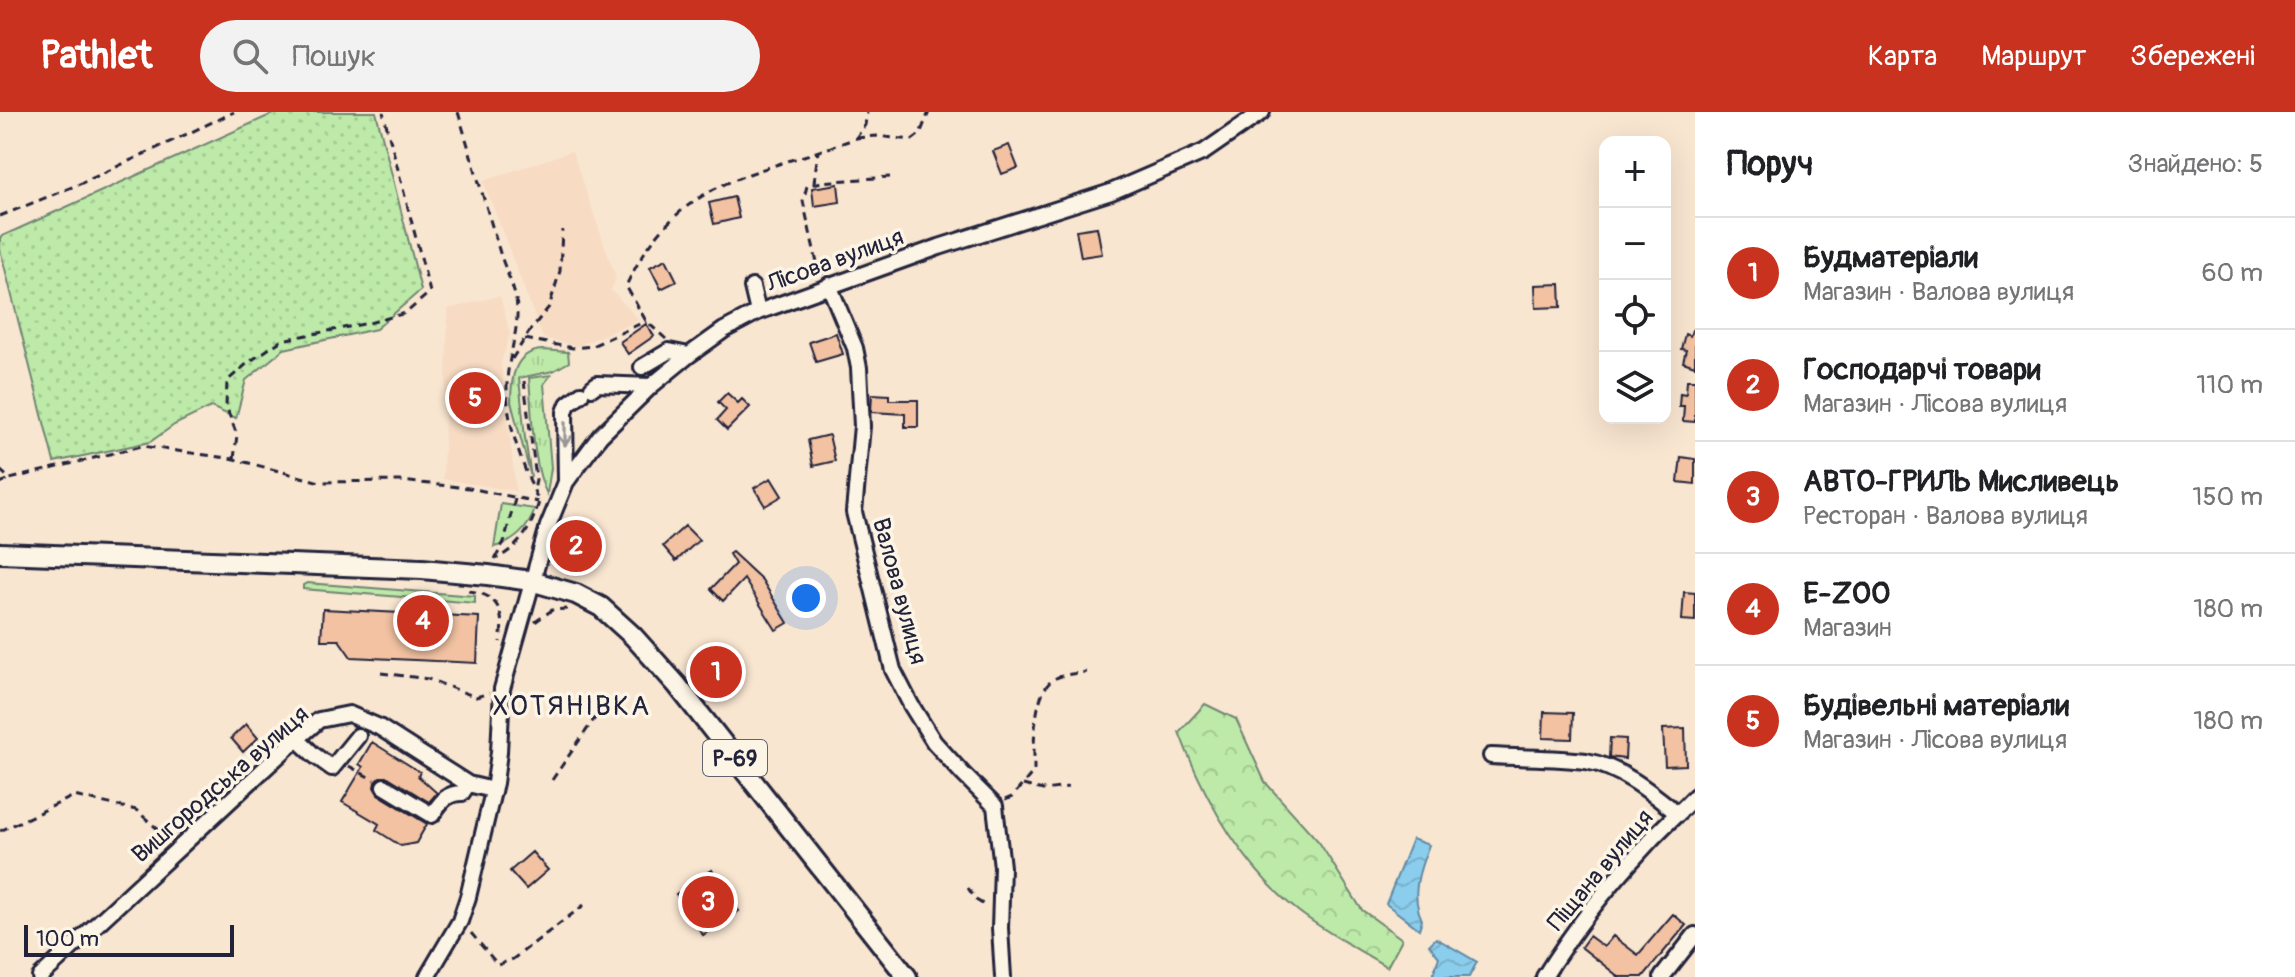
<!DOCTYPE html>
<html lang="uk">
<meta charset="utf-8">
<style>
body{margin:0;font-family:Pangolin,sans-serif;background:#f2f2f2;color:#202124}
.controls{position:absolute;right:24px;top:24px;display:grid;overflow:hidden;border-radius:16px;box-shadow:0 8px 32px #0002}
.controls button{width:72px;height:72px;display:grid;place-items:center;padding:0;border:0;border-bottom:2px solid #e0e0e0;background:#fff;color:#202124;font:40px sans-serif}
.scale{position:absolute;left:24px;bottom:20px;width:210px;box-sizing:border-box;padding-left:8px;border:4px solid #22223b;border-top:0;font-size:22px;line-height:28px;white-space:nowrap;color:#22223b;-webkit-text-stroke:6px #fcf5e5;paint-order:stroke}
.you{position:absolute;left:806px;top:486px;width:28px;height:28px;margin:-20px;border:6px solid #fff;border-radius:50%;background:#1a73e8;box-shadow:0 0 0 12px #1a73e833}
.badge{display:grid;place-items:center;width:52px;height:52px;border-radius:50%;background:#c8321e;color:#fff;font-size:26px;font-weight:700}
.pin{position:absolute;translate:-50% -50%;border:4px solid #fff;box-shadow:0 2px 8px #0006}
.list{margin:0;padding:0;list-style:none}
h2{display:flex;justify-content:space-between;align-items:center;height:104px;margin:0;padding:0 32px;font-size:34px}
h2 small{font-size:26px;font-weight:400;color:#757577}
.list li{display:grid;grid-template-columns:52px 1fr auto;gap:24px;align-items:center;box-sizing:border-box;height:112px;padding:0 32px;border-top:2px solid #e0e0e0}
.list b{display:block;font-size:30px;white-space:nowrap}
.list p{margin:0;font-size:26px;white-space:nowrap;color:#757577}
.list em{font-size:26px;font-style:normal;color:#757577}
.icon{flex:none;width:44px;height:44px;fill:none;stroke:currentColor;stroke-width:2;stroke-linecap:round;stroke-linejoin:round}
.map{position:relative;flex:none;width:1695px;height:865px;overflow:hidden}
header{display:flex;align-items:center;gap:48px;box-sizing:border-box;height:112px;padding:0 40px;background:#c8321e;color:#fff}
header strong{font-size:38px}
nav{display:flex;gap:44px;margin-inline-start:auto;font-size:28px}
.search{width:560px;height:72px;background:#f2f2f2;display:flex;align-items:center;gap:20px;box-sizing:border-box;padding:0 28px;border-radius:44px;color:#757577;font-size:30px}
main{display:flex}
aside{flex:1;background:#fff}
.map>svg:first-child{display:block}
.built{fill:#f7dbc3}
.grass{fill:url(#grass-tufts);stroke:#708672;stroke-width:2}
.forest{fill:url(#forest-crowns);stroke:#708672;stroke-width:2}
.park{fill:url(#park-dots);stroke:#708672;stroke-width:2}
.water{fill:url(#water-waves);stroke:#6189a5;stroke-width:2}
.building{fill:#f2c2a2;stroke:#22223b;stroke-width:2}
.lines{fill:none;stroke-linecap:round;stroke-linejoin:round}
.minor-casing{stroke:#22223b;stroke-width:20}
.major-casing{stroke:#22223b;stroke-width:24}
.path{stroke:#22223b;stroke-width:3;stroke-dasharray:8 6;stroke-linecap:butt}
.minor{stroke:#fcf5e5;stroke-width:14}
.major{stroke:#fcf5e5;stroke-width:18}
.oneway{stroke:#9a9698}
.labels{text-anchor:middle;stroke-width:7;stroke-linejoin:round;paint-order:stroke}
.shield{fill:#fcf5e5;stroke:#63616e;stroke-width:2}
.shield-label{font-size:22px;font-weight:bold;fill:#22223b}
.street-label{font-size:24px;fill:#22223b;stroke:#fcf5e5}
.quarter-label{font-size:28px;letter-spacing:2px;fill:#22223b;stroke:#fcf5e5}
</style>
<header>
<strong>Pathlet</strong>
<div class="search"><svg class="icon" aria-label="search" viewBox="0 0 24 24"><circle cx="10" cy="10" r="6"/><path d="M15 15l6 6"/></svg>Пошук</div>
<nav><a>Карта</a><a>Маршрут</a><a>Збережені</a></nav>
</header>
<main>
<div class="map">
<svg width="1695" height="865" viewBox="0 0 1695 865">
<defs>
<pattern id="grass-tufts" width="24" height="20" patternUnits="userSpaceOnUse" patternTransform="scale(2)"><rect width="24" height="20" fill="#bdeaa8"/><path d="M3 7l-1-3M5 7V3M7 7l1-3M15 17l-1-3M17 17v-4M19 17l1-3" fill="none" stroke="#a2c892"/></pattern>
<pattern id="forest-crowns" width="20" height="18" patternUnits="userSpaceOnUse" patternTransform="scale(2)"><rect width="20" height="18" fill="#bdeaa8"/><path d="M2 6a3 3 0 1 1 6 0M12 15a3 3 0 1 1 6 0" fill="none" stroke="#a2c892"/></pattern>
<pattern id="park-dots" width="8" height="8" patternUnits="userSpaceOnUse" patternTransform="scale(2)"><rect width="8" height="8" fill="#bdeaa8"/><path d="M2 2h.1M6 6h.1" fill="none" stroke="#a2c892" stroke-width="1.8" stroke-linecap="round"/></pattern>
<pattern id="water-waves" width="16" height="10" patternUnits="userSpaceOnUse" patternTransform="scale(2)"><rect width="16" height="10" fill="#8bcdec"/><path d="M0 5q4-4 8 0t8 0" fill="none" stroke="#78b0cb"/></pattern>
</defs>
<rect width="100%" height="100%" fill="#f9e6d1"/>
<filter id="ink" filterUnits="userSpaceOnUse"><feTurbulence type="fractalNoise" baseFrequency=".0125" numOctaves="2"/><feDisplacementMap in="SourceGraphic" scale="16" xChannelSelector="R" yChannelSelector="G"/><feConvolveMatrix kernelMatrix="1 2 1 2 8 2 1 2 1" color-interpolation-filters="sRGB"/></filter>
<g filter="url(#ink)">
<path class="built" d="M572 39 616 166 611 178 639 208 577 234 543 226 483 69Z
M500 184 510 222 501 251 516 379 443 367 448 197Z"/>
<path class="grass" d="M542 238 568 240 569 250 553 259 519 266 525 326 531 365 511 290C511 266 514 240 542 238Z
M551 263 544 272 551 356 547 382C532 354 532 298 529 266Z
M501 392 535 397C529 416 514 431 494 435Z
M307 471 475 484V491L303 477V473Z"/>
<path class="forest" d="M1205 592 1236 607 1265 670 1319 730 1362 798 1402 827 1387 855C1358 837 1325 820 1298 799 1242 754 1204 686 1179 620Z"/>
<path class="park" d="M277 0H376L421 178 376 217 284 237 246 268 236 306 211 295 174 313 150 330 54 350 0 137V125Z"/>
<path class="water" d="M1412 727 1429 733C1419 758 1410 783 1422 808L1419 817 1386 792Z
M1436 826 1477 850 1469 865H1432L1439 845 1429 833Z"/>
<path class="building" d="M1009 33 1018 56 1002 62 993 39Z
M838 72 840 90 814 94 812 76Z
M734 85 739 106 714 112 709 91Z
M1097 115 1102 142 1081 145 1076 118Z
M666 147 677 169 661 177 650 155Z
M1560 172 1561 195 1536 196 1535 173Z
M646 212 654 224 628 242 620 230Z
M1692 218H1695V254L1683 250 1686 238 1681 237 1685 222 1690 224Z
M836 221 843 242 816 250 809 230Z
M1687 268H1695V310L1683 309 1684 294H1679L1680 281 1686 282Z
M727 281 738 291 742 287 750 295 727 318 717 308 726 298 718 290Z
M872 282 889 283V288H918V315H905V302L871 300Z
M829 323 835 349 813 354 808 328Z
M1681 345 1695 347V372L1678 370Z
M771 366 782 384 765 394 754 376Z
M685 414 699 428 676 449 663 434Z
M732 440 762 468 788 511 776 518 744 467 723 489 711 477 735 452 729 442Z
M1684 480 1695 481V509L1682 508Z
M323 497 479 505 477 551 351 545 339 528H321Z
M712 543 733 564 719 578 701 558V554Z
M1544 600 1573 601 1572 627 1543 626Z
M246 612 258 626 243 640 231 626Z
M1685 616 1686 653 1665 654 1663 617Z
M1610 626 1626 627 1625 647 1609 645Z
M372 630 420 660 418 664 437 681 429 690 388 665H380L375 670 374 675 378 682 427 712 416 731 401 734 376 718 379 712 342 690 363 655 359 652Z
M532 740 548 758 526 777 510 759Z
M712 758 739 799 703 823 676 782Z
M1673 802 1686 813 1643 865H1619L1581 835 1589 824 1604 835 1613 824 1638 843Z"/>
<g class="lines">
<g class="minor-casing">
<path id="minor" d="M829 173 855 236 859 256 862 314 854 400 893 558 911 593 934 630 963 662 995 694 1002 755 1000 816 1003 865
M752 175 758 200
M642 255 669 239 689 243
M592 276 597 272 651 274
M566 370 565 300 568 292 581 282
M297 627 314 643 332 656 358 624
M1491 644C1522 646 1555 645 1586 649 1621 655 1652 681 1678 702
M384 674 432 703C441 690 446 681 462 681L468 672
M40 865 289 634 319 608 349 602 379 615 468 672 493 678
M427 865 460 809 468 785 495 671 499 640 502 577 548 414 566 370 600 324 651 274 689 243 724 218 758 200 939 135 1111 80 1204 40 1262 0
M1544 865C1573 818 1609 773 1647 732 1662 715 1679 701 1695 684
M1662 865 1695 823"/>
</g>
<g class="major-casing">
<path id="major" d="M0 441 422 457 488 463 531 469 576 482 601 495 633 524 677 573 907 865"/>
</g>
<path class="path" d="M458 0C472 47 486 94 500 141 505 157 513 172 516 188 521 217 507 244 507 273 506 313 523 355 539 390 531 416 521 434 496 447
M856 26 876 24 912 28 920 22 929 0
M814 71 818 39
M0 104 82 71 234 0
M824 162 817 151 803 89 807 74 821 70 890 65
M525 227 573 236 592 234 646 209
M666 227 646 209 626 174C678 63 755 65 856 26L865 13 867 0
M512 247 531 217 549 195 560 159 562 118
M524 269 536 367 534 380
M234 347 237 323 226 294 227 269 249 250 282 228 369 211 406 201 430 180 383 0
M0 358 10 367 142 334 234 347 320 370 400 369 469 376 538 390
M0 371 10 367
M556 437 560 448 569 462
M495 447 504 430 515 387
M468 479C500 482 505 502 500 530
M535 510 552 498 567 497
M381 561 428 567 476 585 489 581
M349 654 374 668
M552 668 597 603
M1023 673 1043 678 1068 675
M1005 688 1012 685 1034 659C1034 636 1032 580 1054 567 1062 562 1076 562 1086 560
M0 719 74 684 136 698 170 728
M968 776 976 788 986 794
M471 821 498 853 513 847 584 793"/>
<use href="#minor" class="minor"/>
<use href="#major" class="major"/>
</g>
<defs><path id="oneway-shaft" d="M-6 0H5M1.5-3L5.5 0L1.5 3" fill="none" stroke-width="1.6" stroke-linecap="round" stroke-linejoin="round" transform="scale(2)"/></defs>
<use class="oneway" href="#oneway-shaft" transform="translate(565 322) rotate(90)"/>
</g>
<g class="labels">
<rect class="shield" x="703" y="628" width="64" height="36" rx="6"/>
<g class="shield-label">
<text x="735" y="654">Р-69</text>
</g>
<g class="street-label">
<text transform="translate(835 148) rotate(-20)" y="8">Лісова вулиця</text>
<text transform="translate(900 479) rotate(75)" y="8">Валова вулиця</text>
<text transform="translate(220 672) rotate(-41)" y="8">Вишгородська вулиця</text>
<text transform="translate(1600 758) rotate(-50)" y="8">Піщана вулиця</text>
</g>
<g class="quarter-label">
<text x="572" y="603">ХОТЯНІВКА</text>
</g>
</g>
</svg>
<div class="controls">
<button>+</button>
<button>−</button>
<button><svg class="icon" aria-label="locate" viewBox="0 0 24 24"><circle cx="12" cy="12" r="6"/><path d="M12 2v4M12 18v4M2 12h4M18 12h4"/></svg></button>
<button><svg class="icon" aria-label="layers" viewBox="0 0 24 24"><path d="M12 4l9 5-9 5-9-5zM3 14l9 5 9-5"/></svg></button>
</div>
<div class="scale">100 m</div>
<div class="you"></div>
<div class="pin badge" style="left:716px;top:560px">1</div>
<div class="pin badge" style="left:576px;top:434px">2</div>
<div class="pin badge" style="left:708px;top:790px">3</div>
<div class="pin badge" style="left:423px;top:509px">4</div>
<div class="pin badge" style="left:475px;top:286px">5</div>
</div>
<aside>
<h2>Поруч<small>Знайдено: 5</small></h2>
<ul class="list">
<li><span class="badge">1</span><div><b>Будматеріали</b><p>Магазин · Валова вулиця</p></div><em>60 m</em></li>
<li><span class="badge">2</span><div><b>Господарчі товари</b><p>Магазин · Лісова вулиця</p></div><em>110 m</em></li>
<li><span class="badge">3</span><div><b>АВТО-ГРИЛЬ Мисливець</b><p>Ресторан · Валова вулиця</p></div><em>150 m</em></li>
<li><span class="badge">4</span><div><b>E-ZOO</b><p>Магазин</p></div><em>180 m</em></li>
<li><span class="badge">5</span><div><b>Будівельні матеріали</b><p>Магазин · Лісова вулиця</p></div><em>180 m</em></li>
</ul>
</aside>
</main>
